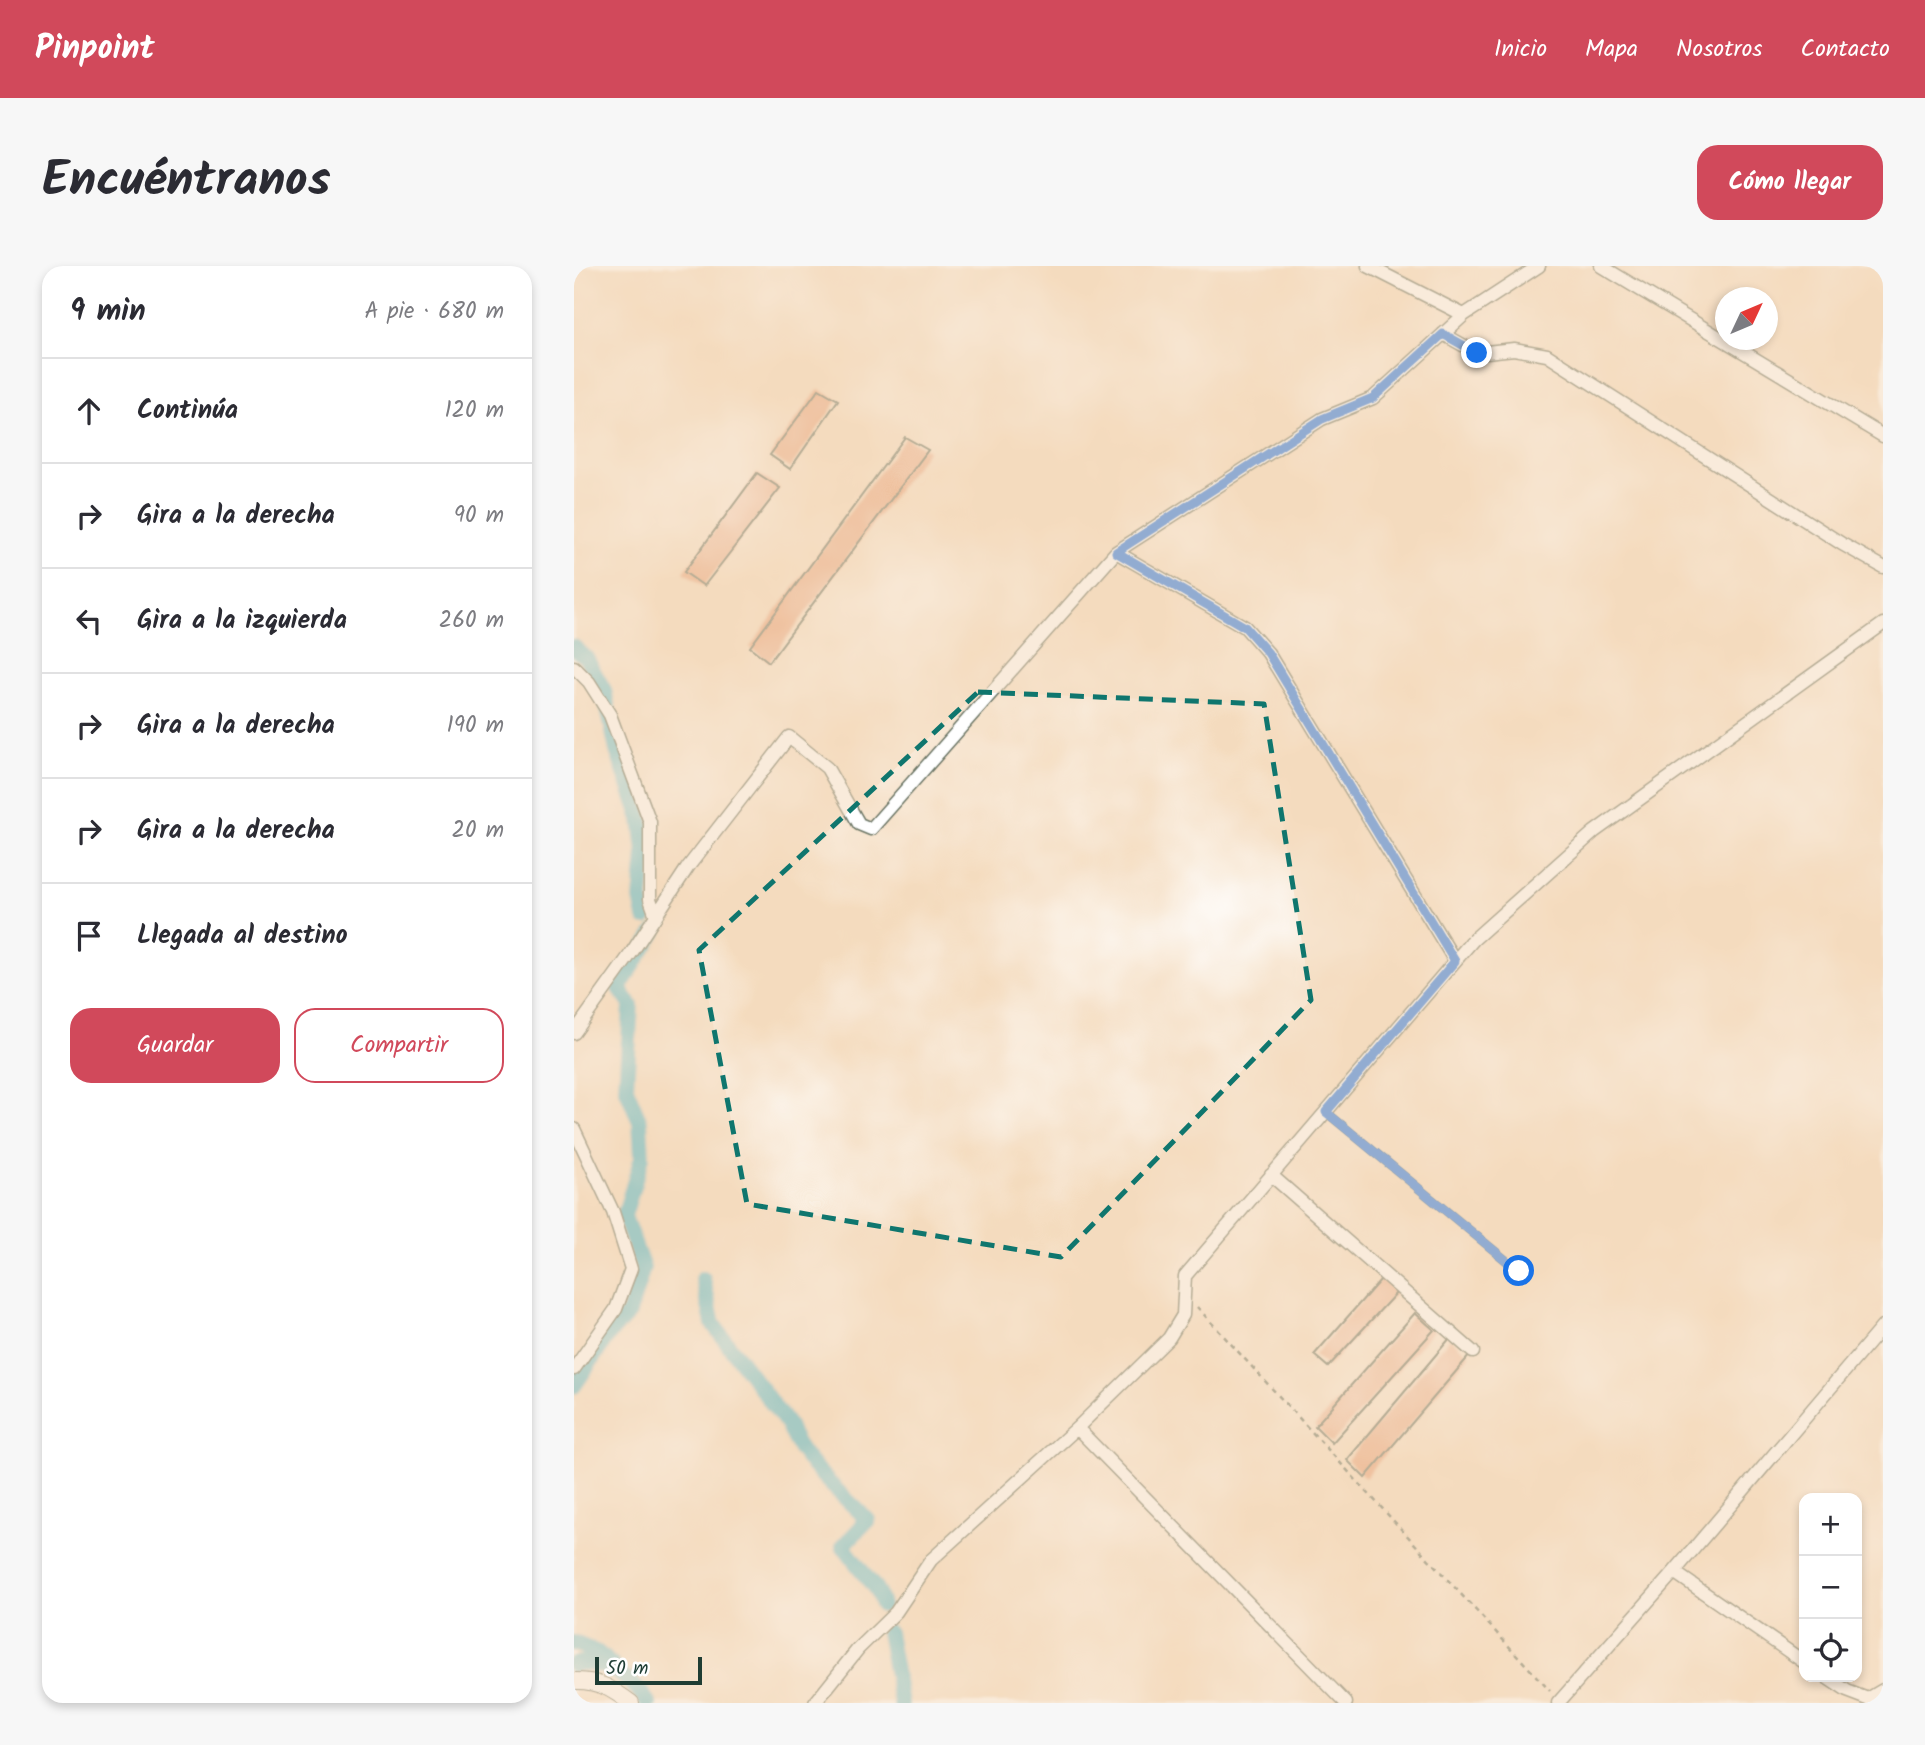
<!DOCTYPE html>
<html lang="es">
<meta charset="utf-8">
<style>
body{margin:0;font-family:Kalam,sans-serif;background:#f7f7f7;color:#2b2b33}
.controls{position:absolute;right:21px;bottom:21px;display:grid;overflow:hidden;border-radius:14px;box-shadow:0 4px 10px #0003}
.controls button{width:63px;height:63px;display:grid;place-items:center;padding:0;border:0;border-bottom:2px solid #e1e1e2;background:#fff;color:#2b2b33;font:35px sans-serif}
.compass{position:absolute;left:1141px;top:21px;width:63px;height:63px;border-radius:50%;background:#fff;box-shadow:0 4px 10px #0003;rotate:46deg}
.scale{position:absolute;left:21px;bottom:18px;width:107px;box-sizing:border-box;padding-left:7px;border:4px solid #1f3d34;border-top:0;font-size:19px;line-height:24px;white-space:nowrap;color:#1f3d34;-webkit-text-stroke:5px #fff;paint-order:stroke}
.stop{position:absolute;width:21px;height:21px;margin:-16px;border:5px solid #1a73e8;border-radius:50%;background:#fff}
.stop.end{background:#1a73e8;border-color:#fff;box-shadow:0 2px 7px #0008}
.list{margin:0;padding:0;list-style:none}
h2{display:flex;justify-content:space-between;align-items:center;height:91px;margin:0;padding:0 28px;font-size:30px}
h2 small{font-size:23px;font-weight:400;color:#7c7c81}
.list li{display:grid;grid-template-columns:46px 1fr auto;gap:21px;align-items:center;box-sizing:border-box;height:105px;padding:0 28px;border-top:2px solid #e1e1e2}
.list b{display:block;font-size:26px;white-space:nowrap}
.list em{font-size:23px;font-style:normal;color:#7c7c81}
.actions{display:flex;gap:14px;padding:21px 28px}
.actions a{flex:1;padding:16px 0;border:2px solid #d1495b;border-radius:21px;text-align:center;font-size:24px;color:#d1495b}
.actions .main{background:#d1495b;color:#fff}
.icon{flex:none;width:38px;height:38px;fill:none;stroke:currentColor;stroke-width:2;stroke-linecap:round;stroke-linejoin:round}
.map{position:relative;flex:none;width:1309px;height:1437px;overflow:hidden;border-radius:21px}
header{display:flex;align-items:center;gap:42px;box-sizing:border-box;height:98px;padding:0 35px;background:#d1495b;color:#fff}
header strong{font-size:33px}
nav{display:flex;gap:38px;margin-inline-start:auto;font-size:24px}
.intro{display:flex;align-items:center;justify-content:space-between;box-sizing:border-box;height:168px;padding:0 42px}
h1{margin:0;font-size:49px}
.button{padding:18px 32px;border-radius:21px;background:#d1495b;color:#fff;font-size:24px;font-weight:700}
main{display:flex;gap:42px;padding:0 42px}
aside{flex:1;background:#fff;border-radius:21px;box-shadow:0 4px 10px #0003}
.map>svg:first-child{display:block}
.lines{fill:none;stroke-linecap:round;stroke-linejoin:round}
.canal{stroke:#4cb6c9;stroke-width:16}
.building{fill:#e8a37a}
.lane-casing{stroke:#6a7464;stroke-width:9}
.street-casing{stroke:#6a7464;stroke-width:15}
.secondary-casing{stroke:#6a7464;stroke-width:18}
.path{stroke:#6a7464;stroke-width:2.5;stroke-dasharray:5 5;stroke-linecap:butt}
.lane{stroke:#fff;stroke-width:6}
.street{stroke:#fff;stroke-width:12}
.secondary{stroke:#fff;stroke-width:16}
.route{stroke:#1a73e8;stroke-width:9}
.marked{fill:none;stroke:#0f766e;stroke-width:5;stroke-dasharray:14 9;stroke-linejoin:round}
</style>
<header>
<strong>Pinpoint</strong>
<nav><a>Inicio</a><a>Mapa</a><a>Nosotros</a><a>Contacto</a></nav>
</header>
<div class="intro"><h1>Encuéntranos</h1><a class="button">Cómo llegar</a></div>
<main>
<aside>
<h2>9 min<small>A pie · 680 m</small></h2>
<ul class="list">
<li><svg class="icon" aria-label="ahead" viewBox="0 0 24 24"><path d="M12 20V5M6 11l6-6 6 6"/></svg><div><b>Continúa</b></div><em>120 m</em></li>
<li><svg class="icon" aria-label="right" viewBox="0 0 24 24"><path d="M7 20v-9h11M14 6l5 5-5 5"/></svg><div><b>Gira a la derecha</b></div><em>90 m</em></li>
<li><svg class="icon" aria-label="left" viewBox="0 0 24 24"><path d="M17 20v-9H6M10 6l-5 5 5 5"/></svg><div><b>Gira a la izquierda</b></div><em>260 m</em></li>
<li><svg class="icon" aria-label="right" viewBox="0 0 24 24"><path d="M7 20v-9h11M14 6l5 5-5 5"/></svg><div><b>Gira a la derecha</b></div><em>190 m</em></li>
<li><svg class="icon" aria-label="right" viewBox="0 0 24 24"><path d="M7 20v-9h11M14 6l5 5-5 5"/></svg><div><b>Gira a la derecha</b></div><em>20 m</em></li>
<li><svg class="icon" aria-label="arrive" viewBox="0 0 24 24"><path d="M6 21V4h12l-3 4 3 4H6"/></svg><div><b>Llegada al destino</b></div></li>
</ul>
<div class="actions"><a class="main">Guardar</a><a>Compartir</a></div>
</aside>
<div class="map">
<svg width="1309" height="1437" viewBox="0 0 1309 1437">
<rect width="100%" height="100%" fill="#fff"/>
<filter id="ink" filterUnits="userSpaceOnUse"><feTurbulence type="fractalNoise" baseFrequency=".0143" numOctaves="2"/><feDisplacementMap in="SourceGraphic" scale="14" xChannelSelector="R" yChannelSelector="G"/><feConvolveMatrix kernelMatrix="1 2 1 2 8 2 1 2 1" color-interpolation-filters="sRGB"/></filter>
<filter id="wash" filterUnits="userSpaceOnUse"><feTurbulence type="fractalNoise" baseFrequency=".00686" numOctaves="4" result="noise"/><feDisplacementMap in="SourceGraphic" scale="28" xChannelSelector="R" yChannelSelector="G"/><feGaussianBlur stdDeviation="1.57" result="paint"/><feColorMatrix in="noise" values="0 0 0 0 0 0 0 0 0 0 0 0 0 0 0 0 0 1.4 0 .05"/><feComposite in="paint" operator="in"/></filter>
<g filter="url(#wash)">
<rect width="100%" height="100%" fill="#f4dbbe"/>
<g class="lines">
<path class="canal" d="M0 381 12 392 30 424 43 485 67 553 71 587 67 633 71 652
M129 1013 139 1058 214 1159C224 1193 268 1228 294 1254L269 1280 303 1325 308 1339
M0 1120 36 1067 55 1047 69 1002 50 950 68 891 66 856 52 822 57 739 45 722 80 667
M314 1366 327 1437
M0 1377 24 1387 38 1399
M0 1398C30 1392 58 1413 75 1437"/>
</g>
<g id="blocks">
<path class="building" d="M245 123 264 134 216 203 196 189Z
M331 171 354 184 195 396 176 381Z
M183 207 206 222 130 320 110 306Z
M807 1013 823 1026 754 1101 740 1089Z
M841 1047 860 1064 758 1177 741 1160Z
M876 1072 896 1089 791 1212 773 1194Z"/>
</g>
</g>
<g filter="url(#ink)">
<use href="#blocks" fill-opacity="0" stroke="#6a7464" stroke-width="2"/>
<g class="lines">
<g class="lane-casing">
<path id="lane" d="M752 846 945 1005"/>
</g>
<g class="street-casing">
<path id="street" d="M794 0 890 49
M1027 0 1309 170
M869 68 903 87 940 83 973 89 1268 278 1309 301
M542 286 671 361 694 387 881 695
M0 401 15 416 36 449 76 556V633L82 650
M0 767 58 686 114 601 215 471 253 502 285 558 297 563 542 286 748 153 799 132 890 49 965 0
M0 863 39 946 57 1003 42 1043 0 1103
M697 909 899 1086
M503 1162 772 1437
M1100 1306 1230 1396
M1252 1411 1273 1425 1294 1433 1309 1424
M241 1437 284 1383 322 1346 357 1294 503 1162 595 1072 609 1049 611 1010 899 674 1020 566 1309 358
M984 1437 1100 1306 1309 1060"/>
</g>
<g class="secondary-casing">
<path id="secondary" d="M0 1415C25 1414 38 1423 57 1437"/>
</g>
<path class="path" d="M623 1041 976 1425"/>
<use href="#lane" class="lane"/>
<use href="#street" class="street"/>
<use href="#secondary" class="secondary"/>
</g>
</g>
<g class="lines" filter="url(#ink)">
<path class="route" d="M903 87 869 68 799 132 748 153 542 286 671 361 694 387 881 695 752 846 945 1005"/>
</g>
<path d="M0 0H1309V1437H0ZM404 426 690 438 737 734 487 991 173 938 125 684Z" fill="#f4dbbe" fill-opacity=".55" fill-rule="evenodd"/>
<path class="marked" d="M404 426 690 438 737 734 487 991 173 938 125 684Z"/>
</svg>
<div class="controls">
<button>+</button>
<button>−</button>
<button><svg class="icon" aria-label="locate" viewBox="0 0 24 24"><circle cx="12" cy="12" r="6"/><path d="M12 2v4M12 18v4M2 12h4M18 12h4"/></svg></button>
</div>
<svg class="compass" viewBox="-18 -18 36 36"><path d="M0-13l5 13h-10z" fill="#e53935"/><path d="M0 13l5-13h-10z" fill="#7c7c81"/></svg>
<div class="scale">50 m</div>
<div class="stop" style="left:945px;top:1005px"></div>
<div class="stop end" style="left:903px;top:87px"></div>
</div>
</main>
